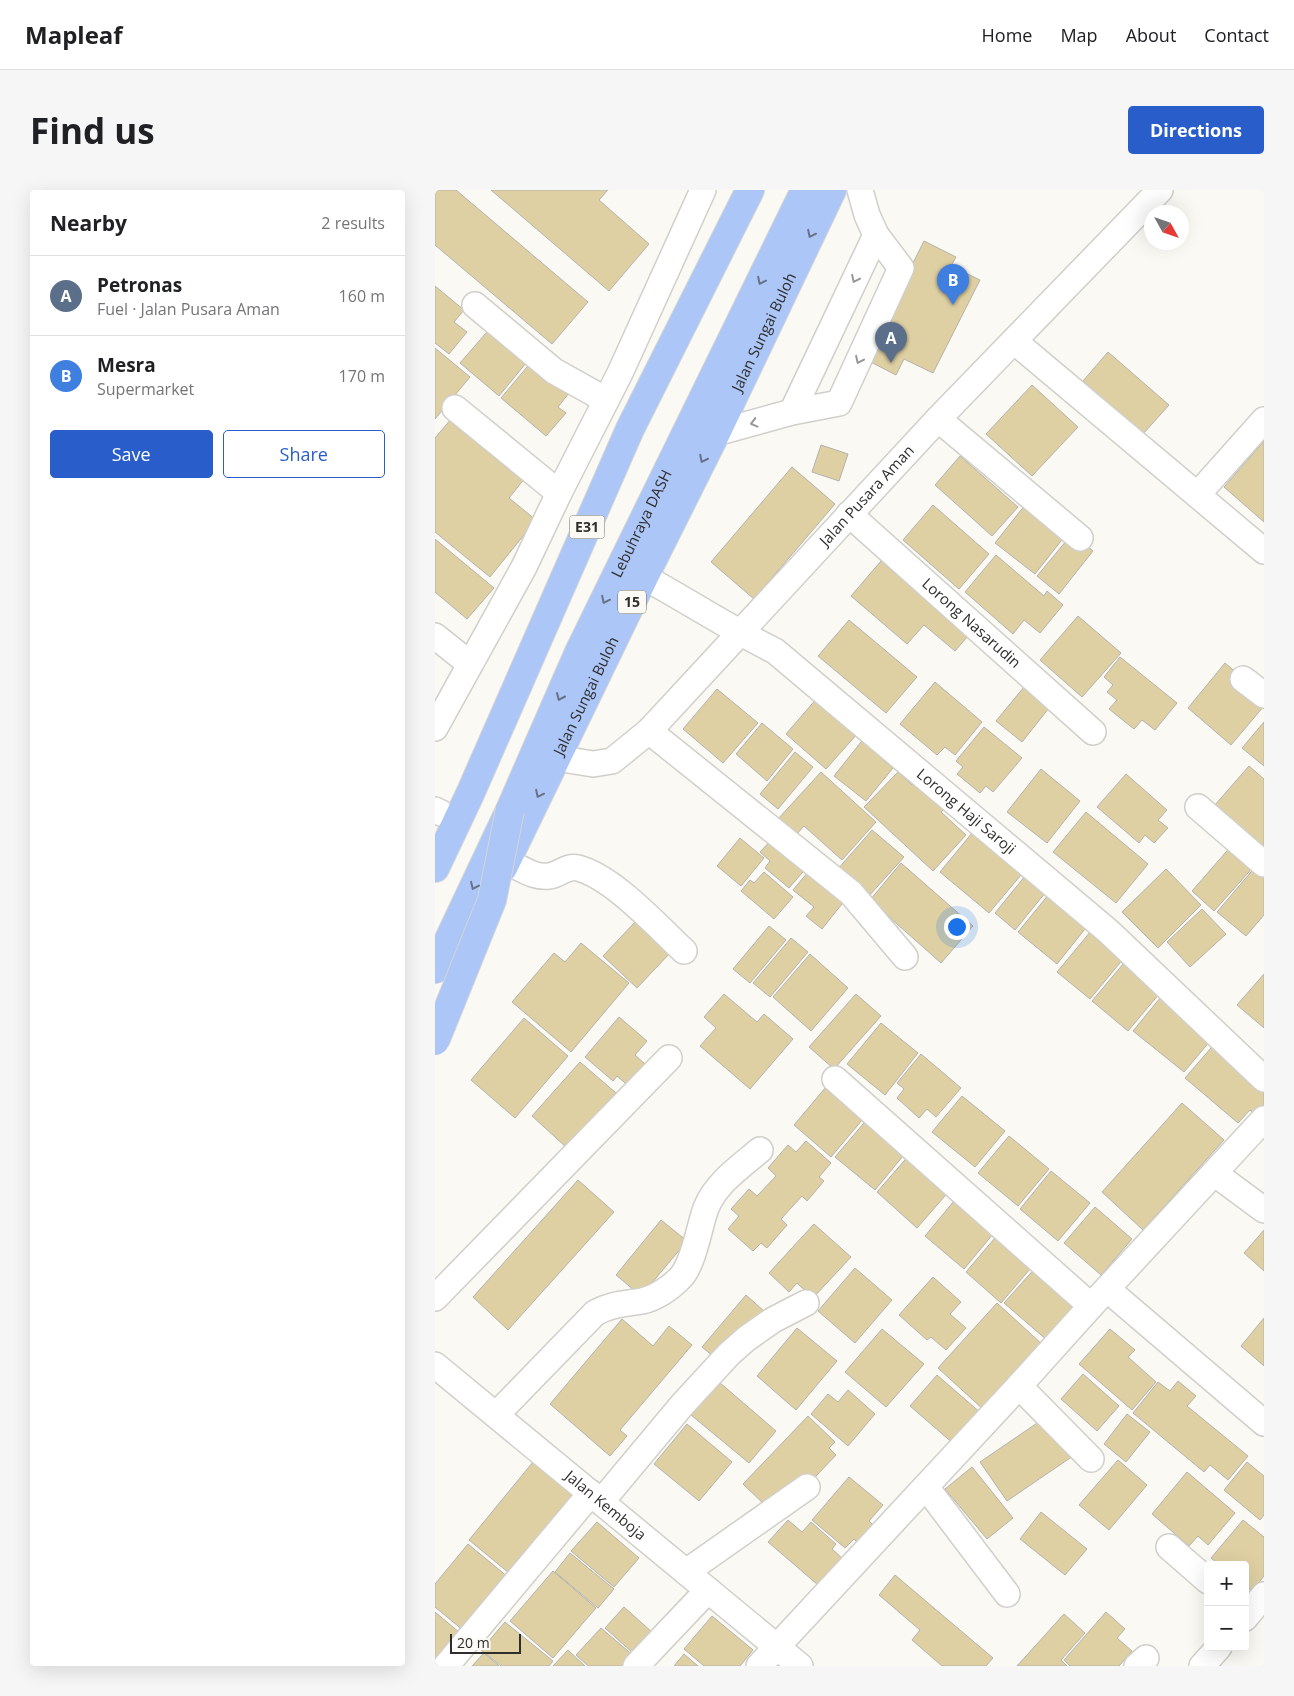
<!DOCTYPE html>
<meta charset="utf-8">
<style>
body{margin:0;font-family:"Open Sans",sans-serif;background:#f6f6f6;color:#202124}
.controls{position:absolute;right:15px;bottom:15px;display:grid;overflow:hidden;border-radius:5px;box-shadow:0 5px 20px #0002}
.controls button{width:45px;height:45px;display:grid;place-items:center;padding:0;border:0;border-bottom:1px solid #e0e0e0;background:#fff;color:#202124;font:25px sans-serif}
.compass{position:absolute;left:709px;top:15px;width:45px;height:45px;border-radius:50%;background:#fff;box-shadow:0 5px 20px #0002;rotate:130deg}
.scale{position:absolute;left:15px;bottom:12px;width:71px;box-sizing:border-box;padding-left:5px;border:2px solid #2f2e2c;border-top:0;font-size:14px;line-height:18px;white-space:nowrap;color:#2f2e2c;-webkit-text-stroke:4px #fbf9f4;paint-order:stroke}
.you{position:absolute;left:521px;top:736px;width:18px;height:18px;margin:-12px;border:4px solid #fff;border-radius:50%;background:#1a73e8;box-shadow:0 0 0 8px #1a73e833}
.badge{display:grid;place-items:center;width:32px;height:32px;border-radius:50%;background:#285dca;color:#fff;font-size:16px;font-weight:700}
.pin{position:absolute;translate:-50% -41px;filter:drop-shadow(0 1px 2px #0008)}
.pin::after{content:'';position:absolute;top:26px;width:18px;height:15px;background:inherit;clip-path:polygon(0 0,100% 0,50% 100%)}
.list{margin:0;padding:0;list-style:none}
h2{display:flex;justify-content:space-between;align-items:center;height:65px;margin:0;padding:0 20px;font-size:21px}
h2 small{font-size:16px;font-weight:400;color:#757577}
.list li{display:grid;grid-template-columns:32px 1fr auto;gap:15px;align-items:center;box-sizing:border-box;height:80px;padding:0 20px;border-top:1px solid #e0e0e0}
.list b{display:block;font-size:19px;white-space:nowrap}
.list p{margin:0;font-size:16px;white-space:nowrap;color:#757577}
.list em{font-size:16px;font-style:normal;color:#757577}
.actions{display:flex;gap:10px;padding:15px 20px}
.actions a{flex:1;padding:11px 0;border:1px solid #285dca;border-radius:5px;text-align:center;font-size:18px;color:#285dca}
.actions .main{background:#285dca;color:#fff}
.map{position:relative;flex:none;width:829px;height:1476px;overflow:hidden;border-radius:5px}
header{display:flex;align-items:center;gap:30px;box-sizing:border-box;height:70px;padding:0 25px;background:#fff;border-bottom:1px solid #e0e0e0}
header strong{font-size:24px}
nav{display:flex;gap:28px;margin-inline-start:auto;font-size:18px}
.intro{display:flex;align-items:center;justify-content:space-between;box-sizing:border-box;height:120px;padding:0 30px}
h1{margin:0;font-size:35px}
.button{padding:12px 22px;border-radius:5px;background:#285dca;color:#fff;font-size:18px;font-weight:700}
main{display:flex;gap:30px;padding:0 30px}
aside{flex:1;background:#fff;border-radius:5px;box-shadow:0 5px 20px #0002}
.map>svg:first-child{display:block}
.building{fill:#dfd0a3;stroke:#b4b2ae}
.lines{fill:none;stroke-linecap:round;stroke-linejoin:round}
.minor-casing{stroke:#d0cfca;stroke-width:28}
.highway-casing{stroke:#d5d5d5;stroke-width:30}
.minor{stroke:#fff;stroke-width:25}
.highway{stroke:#abc6f7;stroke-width:28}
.highway-bridge-casing{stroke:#d5d5d5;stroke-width:30;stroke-linecap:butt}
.highway-bridge{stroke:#abc6f7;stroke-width:28}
.oneway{stroke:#677287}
.oneway2{stroke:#979696}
.labels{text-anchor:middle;stroke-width:5;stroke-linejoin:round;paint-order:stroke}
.shield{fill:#fbf9f4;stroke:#6c6b68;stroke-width:1}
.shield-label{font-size:14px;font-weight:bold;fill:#2f2e2c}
.street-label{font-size:15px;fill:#2f2e2c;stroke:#fbf9f4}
</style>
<header>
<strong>Mapleaf</strong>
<nav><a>Home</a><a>Map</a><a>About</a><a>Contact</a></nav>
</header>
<div class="intro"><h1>Find us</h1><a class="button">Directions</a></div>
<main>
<aside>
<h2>Nearby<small>2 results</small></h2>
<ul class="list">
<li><span class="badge" style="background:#5c6f8a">A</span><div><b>Petronas</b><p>Fuel · Jalan Pusara Aman</p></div><em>160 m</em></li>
<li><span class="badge" style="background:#3f7fe0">B</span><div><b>Mesra</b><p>Supermarket</p></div><em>170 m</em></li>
</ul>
<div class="actions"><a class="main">Save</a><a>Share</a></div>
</aside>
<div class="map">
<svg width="829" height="1476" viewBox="0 0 829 1476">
<rect width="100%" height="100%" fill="#fbf9f4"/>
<path class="building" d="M0 0H21L153 112 117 154 0 55Z
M56 0H173L164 10 214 54 174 101Z
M489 51 521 67 516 76 545 90 498 183 469 169 461 185 430 169Z
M0 96 29 120 19 132 32 142 14 164 0 153Z
M58 135 96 167 64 206 25 173Z
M0 158 35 187 0 229Z
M673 162 734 215 708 244 648 191Z
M97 171 134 203 123 217 131 223 111 246 66 208Z
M597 195 643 237 597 286 551 244Z
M17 228 90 288 74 308 101 330 55 387 0 342V248Z
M829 251V332L789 297Z
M386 255 413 264 404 291 377 282Z
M525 266 583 317 557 346 500 295Z
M357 277 400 314 319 409 276 372Z
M498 315 554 364 524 399 468 350Z
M590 315 630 346 600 384 560 353Z
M637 344 658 361 624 404 602 386Z
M0 349 59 398 32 429 0 402Z
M561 365 609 406 612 401 628 415 605 443 589 430 578 444 530 402Z
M446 371 533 446 520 461 489 435 472 454 416 406Z
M643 426 686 463 647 507 605 470Z
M414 430 482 487 451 523 383 466Z
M685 467 742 513 720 540 707 530 699 539 674 519 682 510 672 502 678 495 669 487Z
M790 473 829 506V516L796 555 753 518Z
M500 492 547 532 520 565 510 557 502 565 465 534Z
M589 497 614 518 587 552 561 531Z
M282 499 323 533 288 573 248 539Z
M383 507 423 543 391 579 351 544Z
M829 532V576L807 558Z
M327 533 358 559 332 591 301 564Z
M549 537 587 568 558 602 551 596 545 603 522 584 528 577 521 571Z
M430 547 452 565 448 570 458 578 431 611 399 586Z
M360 562 378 577 343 619 325 604Z
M814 576 829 589V660L779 616Z
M606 579 645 611 612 653 572 622Z
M386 582 441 632 407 670 369 636 361 645 343 629Z
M463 582 477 595 484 588 513 615 506 622 531 645 498 681 429 617Z
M691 584 732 620 723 630 733 638 719 653 710 645 704 653 662 617Z
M651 622 713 674 681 713 618 662Z
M542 637 591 679 554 723 505 682Z
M437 640 469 667 433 707 402 680Z
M340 646 374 675 354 698 330 678 335 671 325 662Z
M305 648 329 668 306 696 282 676Z
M798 654 821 674 779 721 757 701Z
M466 673 538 736 506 773 435 710Z
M378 676 414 705 387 739 371 726 379 717 358 700Z
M821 676 829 682V725L811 746 782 722Z
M731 679 766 715 723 758 687 722Z
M595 680 615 697 580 740 560 723Z
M329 682 358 707 339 729 306 701 315 690 319 693Z
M619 698 658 729 622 774 583 742Z
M767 719 791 744 755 777 732 752Z
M201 731 235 763 202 798 168 766Z
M661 735 694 762 655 809 622 782Z
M334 736 351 750 315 793 298 779Z
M356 748 373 762 335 807 318 793Z
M146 753 194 793 136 862 77 812 119 763 130 772Z
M375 764 413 798 376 841 338 807Z
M694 767 730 797 693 841 657 811Z
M829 784V838L802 815Z
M730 802 781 844 749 882 698 841Z
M289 804 322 832 329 824 358 849 315 899 265 856 281 838 269 827Z
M421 804 446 826 399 879 374 857Z
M184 827 212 851 200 865 210 874 204 882 197 899 182 886 178 891 150 867Z
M89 828 133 866 80 928 36 890Z
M446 833 483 863 450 905 412 874Z
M782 851 829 891V925L826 929 815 920 803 933 750 888Z
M486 864 526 898 501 927 492 919 484 928 462 908 469 899 462 893Z
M145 872 181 903 132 958 97 926Z
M396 891 433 923 396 967 359 935Z
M527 906 570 941 540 977 497 942Z
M747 913 789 950 708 1040 667 1002Z
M434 927 473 960 440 1000 400 967Z
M574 946 614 979 583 1016 543 983Z
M371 951 396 973 384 987 389 991 372 1011 367 1006 346 1029 352 1035 332 1058 326 1053 318 1061 293 1039 304 1026 296 1019 314 999 322 1006 341 986 333 978 353 955 361 962Z
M476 963 516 999 482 1038 442 1002Z
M616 981 655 1013 623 1051 585 1019Z
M143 990 179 1022 73 1140 38 1107Z
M524 1005 563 1038 529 1079 490 1046Z
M660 1017 697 1049 666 1085 629 1053Z
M226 1030 252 1051 206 1106 181 1085Z
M379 1034 416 1067 378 1108 362 1093 354 1102 334 1083Z
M829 1040V1081L809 1063Z
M565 1042 601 1072 566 1113 531 1082Z
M602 1076 645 1114 613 1151 569 1113Z
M420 1078 457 1110 420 1153 383 1121Z
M498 1087 526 1112 515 1124 531 1138 511 1160 496 1147 492 1150 464 1125Z
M311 1105 330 1122 286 1173 267 1157Z
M562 1113 609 1156 550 1221 503 1178Z
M829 1128V1176L806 1156Z
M187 1129 218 1156 234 1136 257 1155 185 1240 192 1246 175 1266 115 1214Z
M362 1138 402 1171 361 1220 322 1186Z
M447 1139 489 1174 451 1217 410 1182Z
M675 1139 700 1160 693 1167 721 1192 697 1220 644 1174Z
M648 1184 684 1216 662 1241 626 1209Z
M502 1185 547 1224 520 1255 475 1216Z
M743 1191 761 1206 752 1216 813 1266 793 1290 775 1275 769 1282 698 1223 723 1192 735 1201Z
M284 1192 341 1241 314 1273 256 1225Z
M413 1200 440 1224 413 1256 376 1224 393 1204 403 1212Z
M692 1224 715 1242 691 1272 669 1254Z
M373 1226 400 1252 394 1258 401 1265 363 1305 353 1294 332 1317 308 1294Z
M611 1227 638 1266 572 1311 545 1272Z
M252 1234 297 1272 264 1311 219 1274Z
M683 1270 712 1295 674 1340 644 1315Z
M98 1272 144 1310 80 1388 34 1350Z
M812 1272 829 1286V1325L825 1330 789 1300Z
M537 1277 578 1328 552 1349 510 1299Z
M752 1282 800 1323 773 1355 763 1346 754 1356 717 1324Z
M414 1287 448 1315 434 1331 439 1336 424 1354 419 1349 410 1358 377 1330Z
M606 1322 652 1359 630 1385 585 1349Z
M353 1330 367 1342 376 1332 401 1354 397 1359 407 1368 383 1395 333 1352Z
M808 1330 829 1347V1386L817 1401 810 1396V1375H785L776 1368Z
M162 1332 204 1368 179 1397 136 1361Z
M33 1354 79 1392 35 1446 0 1417V1394Z
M135 1363 179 1399 163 1418 120 1382Z
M118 1381 161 1418 118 1468 75 1431Z
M460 1385 558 1468 551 1476H507L477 1450 485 1440 444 1405Z
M189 1417 227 1451 208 1472 170 1438Z
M0 1422 31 1448 0 1476Z
M671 1422 690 1439 682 1448 697 1461 684 1476H635L629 1470Z
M629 1424 650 1443 626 1470 632 1476H582Z
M277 1426 318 1460 305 1476H269L249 1459Z
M70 1432 118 1471 114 1476H66L46 1460Z
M166 1438 207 1473 205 1476H153L141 1465Z
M133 1460 150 1476H118Z
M49 1463 64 1476H37Z
M249 1464 263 1476H239Z"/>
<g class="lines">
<g class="minor-casing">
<g id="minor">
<path d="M40 115 119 181 171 210"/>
<path d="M579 151 829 361"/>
<path d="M20 218 124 303"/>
<path d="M357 222 441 45"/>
<path d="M503 229 645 348"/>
<path d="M281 243 357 222 404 213 466 78 441 45 432 25 425 0"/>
<path d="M763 304 829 230"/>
<path id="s1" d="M414 324 658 542"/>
<path id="s2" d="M209 387C253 411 295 439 340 461L673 741 829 889"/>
<path d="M0 446 35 474"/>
<path d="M808 489 829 505"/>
<path d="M0 538 89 377 124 303 185 183 268 0"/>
<path d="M214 541 416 703 470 767"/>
<path id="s3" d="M121 568 158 574 177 571 214 541 503 229 725 0"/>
<path d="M763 617 829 674"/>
<path d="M0 620 6 623"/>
<path d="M71 672C86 677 97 688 114 686 124 685 132 675 143 678 178 687 222 736 249 761"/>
<path d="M400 889 656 1116"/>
<path d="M779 983 829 1020"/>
<path d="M672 1099 829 1233"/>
<path d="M0 1108 234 868"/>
<path id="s4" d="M0 1175 365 1476"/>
<path d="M584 1196 656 1269"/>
<path d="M61 1225 160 1123C176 1114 190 1114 207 1111 221 1108 237 1097 246 1087 259 1073 264 1037 271 1018 281 993 305 977 325 960"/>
<path d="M491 1297 572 1404"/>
<path d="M166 1312 247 1215 294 1164 311 1149 338 1130 371 1113"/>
<path d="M734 1357 773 1391"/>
<path d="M251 1382 372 1297"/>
<path d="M810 1428 829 1405"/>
<path d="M11 1476 156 1303"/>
<path d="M201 1476 273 1400"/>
<path d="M324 1476 584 1196 656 1116 829 929"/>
<path d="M702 1476 711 1468"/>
<path d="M767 1476 784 1457"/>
</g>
</g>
<g class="highway-casing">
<g id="highway">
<path d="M0 678 35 604 195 239 315 0"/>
<path id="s5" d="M68 678 209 387 281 243 397 0"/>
<path id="s6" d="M0 779 75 620 144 462 370 0"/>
</g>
</g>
<use href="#minor" class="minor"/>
<use href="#highway" class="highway"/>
<g class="highway-bridge-casing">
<path id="highway-bridge" d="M0 851 57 710 75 620"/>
</g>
<use href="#highway-bridge" class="highway-bridge"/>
</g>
<defs><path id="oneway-chevron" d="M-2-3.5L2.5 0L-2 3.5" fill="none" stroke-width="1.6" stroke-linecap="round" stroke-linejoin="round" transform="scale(1.25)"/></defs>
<g class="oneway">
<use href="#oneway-chevron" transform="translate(376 44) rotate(116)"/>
<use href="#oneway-chevron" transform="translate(326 91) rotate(116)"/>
<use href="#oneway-chevron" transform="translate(268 269) rotate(117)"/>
<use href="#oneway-chevron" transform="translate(170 410) rotate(116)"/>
<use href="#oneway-chevron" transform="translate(125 507) rotate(114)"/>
<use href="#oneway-chevron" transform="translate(104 604) rotate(116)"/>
<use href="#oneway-chevron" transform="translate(39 696) rotate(115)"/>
</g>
<g class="oneway2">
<use href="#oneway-chevron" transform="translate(420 89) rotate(115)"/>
<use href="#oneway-chevron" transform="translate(424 170) rotate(115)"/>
<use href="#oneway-chevron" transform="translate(319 233) rotate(165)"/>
</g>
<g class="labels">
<g class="shield">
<rect x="134.5" y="325.5" width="35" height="23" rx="4"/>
<rect x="183" y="400.5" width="28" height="23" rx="4"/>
</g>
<g class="shield-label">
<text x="152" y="342">E31</text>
<text x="197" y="417">15</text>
</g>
<g class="street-label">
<text dy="5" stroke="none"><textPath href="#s5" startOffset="596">Jalan Sungai Buloh</textPath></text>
<text dy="5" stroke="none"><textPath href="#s3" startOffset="425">Jalan Pusara Aman</textPath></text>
<text dy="5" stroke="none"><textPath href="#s6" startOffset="491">Lebuhraya DASH</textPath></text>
<text dy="5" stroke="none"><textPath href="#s1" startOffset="164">Lorong Nasarudin</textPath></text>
<text dy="5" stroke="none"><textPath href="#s5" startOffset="191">Jalan Sungai Buloh</textPath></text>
<text dy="5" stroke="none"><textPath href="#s2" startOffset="400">Lorong Haji Saroji</textPath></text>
<text dy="5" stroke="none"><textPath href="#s4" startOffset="221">Jalan Kemboja</textPath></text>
</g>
</g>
</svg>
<div class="controls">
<button>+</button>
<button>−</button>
</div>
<svg class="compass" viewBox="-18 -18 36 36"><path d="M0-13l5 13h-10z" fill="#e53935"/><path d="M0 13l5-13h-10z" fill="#757577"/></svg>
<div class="scale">20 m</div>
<div class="you"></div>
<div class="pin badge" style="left:456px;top:173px;background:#5c6f8a">A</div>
<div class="pin badge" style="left:518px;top:115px;background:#3f7fe0">B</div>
</div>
</main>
